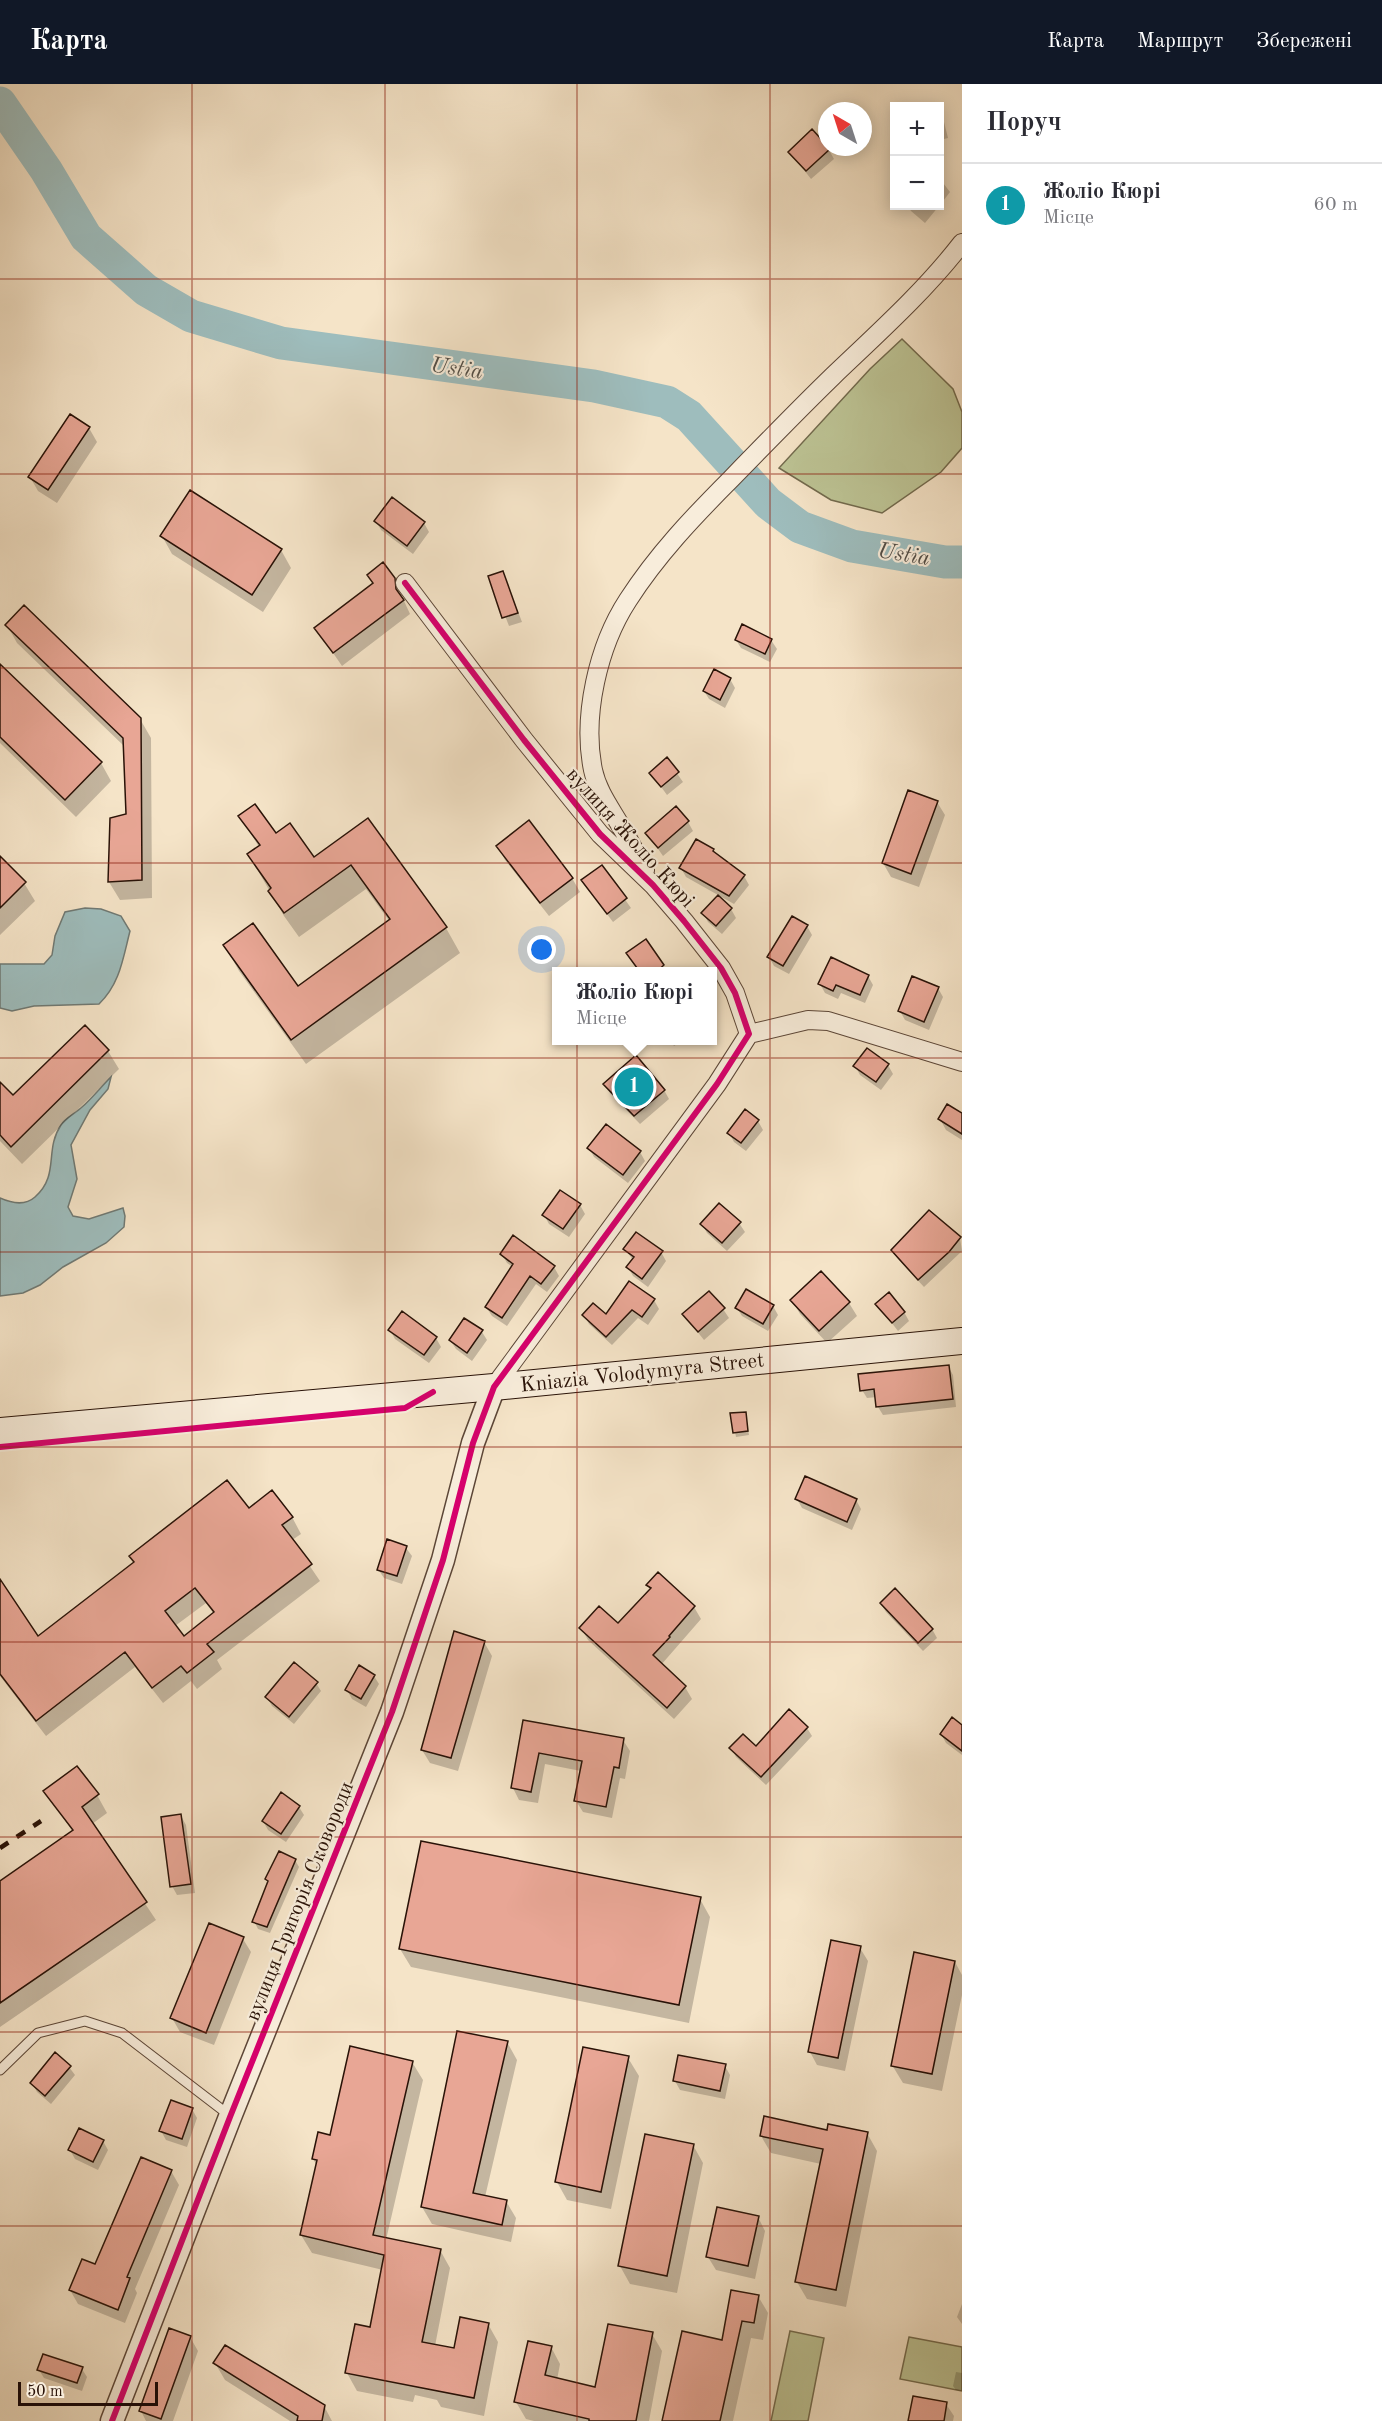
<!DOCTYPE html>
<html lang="uk">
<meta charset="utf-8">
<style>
body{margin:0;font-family:"Old Standard TT",serif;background:#f2f2f3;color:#2b2b33}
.controls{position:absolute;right:18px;top:18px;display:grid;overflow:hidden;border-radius:0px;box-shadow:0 3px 15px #0003}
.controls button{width:54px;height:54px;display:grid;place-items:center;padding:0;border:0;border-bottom:2px solid #e1e1e2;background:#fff;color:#2b2b33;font:30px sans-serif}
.compass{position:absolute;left:818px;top:18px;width:54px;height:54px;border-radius:50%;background:#fff;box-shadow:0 3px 15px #0003;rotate:321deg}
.scale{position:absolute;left:18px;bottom:15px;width:140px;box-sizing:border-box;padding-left:6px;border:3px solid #291207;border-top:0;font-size:16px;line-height:21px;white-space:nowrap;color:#291207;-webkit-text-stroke:4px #f8eddb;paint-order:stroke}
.you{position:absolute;left:542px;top:866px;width:21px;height:21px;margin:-15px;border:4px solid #fff;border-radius:50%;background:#1a73e8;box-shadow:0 0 0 9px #1a73e833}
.badge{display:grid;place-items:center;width:39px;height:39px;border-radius:50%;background:#111827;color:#fff;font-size:20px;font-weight:700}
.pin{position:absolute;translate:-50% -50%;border:3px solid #fff;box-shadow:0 2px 6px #0006}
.popup{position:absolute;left:552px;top:883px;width:165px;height:78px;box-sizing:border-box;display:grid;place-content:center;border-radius:0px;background:#fff;filter:drop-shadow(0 2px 4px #0005);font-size:20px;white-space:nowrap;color:#7c7c81}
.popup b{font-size:22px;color:#2b2b33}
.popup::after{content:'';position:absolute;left:50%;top:100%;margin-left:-12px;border:12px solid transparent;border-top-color:#fff}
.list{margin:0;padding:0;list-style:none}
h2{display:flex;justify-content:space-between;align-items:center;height:78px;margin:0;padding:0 24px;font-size:26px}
h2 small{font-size:20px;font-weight:400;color:#7c7c81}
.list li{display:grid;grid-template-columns:39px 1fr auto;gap:18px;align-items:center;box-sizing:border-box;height:84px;padding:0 24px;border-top:2px solid #e1e1e2}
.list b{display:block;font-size:22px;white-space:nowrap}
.list p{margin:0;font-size:20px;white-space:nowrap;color:#7c7c81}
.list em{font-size:20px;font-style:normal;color:#7c7c81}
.map{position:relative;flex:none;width:962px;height:2337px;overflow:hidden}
header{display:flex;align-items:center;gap:36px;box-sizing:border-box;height:84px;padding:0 30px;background:#111827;color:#fff}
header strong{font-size:28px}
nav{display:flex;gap:33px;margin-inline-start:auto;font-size:21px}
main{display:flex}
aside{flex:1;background:#fff}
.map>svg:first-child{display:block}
.green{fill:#bdc495;stroke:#736b4e;stroke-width:1.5}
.water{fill:#9ebdbd;stroke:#6f7974;stroke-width:1.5}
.shadow{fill:#0003;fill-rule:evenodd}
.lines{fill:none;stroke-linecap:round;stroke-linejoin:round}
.river{stroke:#9ebdbd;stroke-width:33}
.building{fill:#e8a695;stroke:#291207;stroke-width:1.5;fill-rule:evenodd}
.service-casing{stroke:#5c4637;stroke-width:11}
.minor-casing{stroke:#5c4637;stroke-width:20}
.tertiary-casing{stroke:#5c4637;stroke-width:25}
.secondary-casing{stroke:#291207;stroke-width:28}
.service{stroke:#f8eddb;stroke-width:9}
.minor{stroke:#f8eddb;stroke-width:18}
.tertiary{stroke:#f8eddb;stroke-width:22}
.secondary{stroke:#f8eddb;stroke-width:26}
.rail{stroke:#291207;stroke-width:4.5;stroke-dasharray:10 10;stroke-linecap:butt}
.cycleway-casing{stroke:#f8eddb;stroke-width:10}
.cycleway{stroke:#d6006c;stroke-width:6}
.grid{fill:none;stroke:#8f2418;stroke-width:1.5;stroke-opacity:0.55}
.labels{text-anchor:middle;stroke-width:4.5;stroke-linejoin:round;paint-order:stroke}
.street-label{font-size:21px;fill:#291207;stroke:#f8eddb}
.water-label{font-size:22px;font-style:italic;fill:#524e47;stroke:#f8eddb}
</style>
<header>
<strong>Карта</strong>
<nav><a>Карта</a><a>Маршрут</a><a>Збережені</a></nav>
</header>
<main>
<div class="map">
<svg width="962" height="2337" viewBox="0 0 962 2337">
<rect width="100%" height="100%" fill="#f5e4c8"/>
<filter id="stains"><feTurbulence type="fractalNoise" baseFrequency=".00333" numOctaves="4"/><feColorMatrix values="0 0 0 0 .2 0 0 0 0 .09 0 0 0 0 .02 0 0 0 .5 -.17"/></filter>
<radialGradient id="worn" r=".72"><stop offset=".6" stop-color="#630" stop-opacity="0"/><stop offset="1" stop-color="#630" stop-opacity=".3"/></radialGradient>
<path class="green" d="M902 255 953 305 962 328V364L941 388 882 429 831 416 779 384 870 285Z
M790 2247 824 2254 808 2337H771Z
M909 2253 962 2263V2307L900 2295Z"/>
<path class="water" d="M85 824 101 825 121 832 130 847C123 874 120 900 99 920L34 922 12 927 0 924V880H44L52 871 55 852 65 828Z
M111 993 108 1005 90 1026 71 1061 77 1095 68 1123 73 1132 89 1135 123 1124 125 1132 124 1143 106 1159 63 1183 40 1201 23 1209 0 1212V1114C11 1119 25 1122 35 1113 60 1091 44 1066 61 1041 65 1034 76 1029 82 1023 92 1014 101 1003 111 993Z"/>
<path class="shadow" d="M940 28 943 34 948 54 940 56Z
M829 66 834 75 811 95 790 68Z
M940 95 950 108 940 121Z
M908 122H939L925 139 911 127Z
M89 344 97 358 57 419 38 407 30 393Z
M376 437 424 439 429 448 413 470 381 446Z
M162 452 281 466 291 484 263 528 172 470Z
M503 488 522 538 509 542 490 493Z
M394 495 410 530 342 582 316 544Z
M7 541 140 635 151 654 152 814 120 816 109 798 111 735 128 732 124 662 17 559Z
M736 556H771L777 565 770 578 741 564Z
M0 582 101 679 111 697 76 733 0 659Z
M730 595 735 604 725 624 709 615 704 607Z
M667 675 683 698 667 711 651 689Z
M937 718 945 731 919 803 891 793 883 779Z
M240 732 314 775 368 737 446 844 460 869 306 980 239 887 225 862 298 904 390 838 366 805 299 853 284 832 249 771 259 763Z
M688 738 693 747 663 772 647 749Z
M498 762 572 794 580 808 549 832 505 776Z
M713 766 715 770 744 792 749 801 734 820 686 793 681 784Z
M0 775 24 799 35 817 0 851Z
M602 783 631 824 613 838 588 805Z
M718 813 731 825 736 834 722 850 708 838 703 829Z
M807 842 812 851 789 890 774 882 769 873Z
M646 857 663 882 666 888H640Z
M868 892 873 901 865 919 841 909 838 915 825 909 820 900Z
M938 904 943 913 929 946 905 936 900 927Z
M85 943 108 967 119 985 22 1080 0 1057V1000L13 1014Z
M670 956H683L674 962Z
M888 981 893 990 881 1006 860 991 855 982Z
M605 1000 664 1006 669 1015 640 1040 610 1009Z
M962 1030V1056L946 1046 940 1035Z
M758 1037 763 1046 746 1067 734 1058 729 1049Z
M589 1064 640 1068 645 1077 628 1099 594 1073Z
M580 1121 585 1130 569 1153 549 1140 544 1131Z
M929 1128 960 1154 962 1167 924 1203 898 1175 893 1166Z
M739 1139 745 1148 727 1167 707 1149 702 1140Z
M625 1165 661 1168 666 1177 648 1203 633 1192 628 1183 633 1176Z
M502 1170 554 1183 559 1192 547 1208 536 1200 507 1242 492 1232 486 1223 513 1183 507 1179Z
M654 1216 659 1225 648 1241 638 1234 612 1261 589 1240 584 1231 606 1233Z
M792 1216 849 1219 857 1232 827 1259 800 1230Z
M877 1220 904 1228 909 1237 898 1247Z
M773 1222 778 1231 768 1247 742 1232 737 1224Z
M723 1225 729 1234 704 1256 684 1231Z
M390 1246 436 1254 441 1263 429 1279 395 1255Z
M482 1248 487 1256 472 1277 456 1265 450 1256Z
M948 1282 953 1291 956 1323 883 1331 878 1323 877 1313 867 1314 862 1306Z
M745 1329 749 1351 736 1353 732 1331Z
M797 1415 856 1416 861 1425 852 1446 802 1424Z
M292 1433 301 1450 292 1456 320 1497 217 1576 222 1585 197 1605 191 1597 163 1619 135 1583 46 1652 0 1592V1503L38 1555 135 1479 131 1473ZM206 1519 214 1530 184 1554 175 1542Z
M406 1464 412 1472 402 1500 384 1494 378 1485Z
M648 1501 694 1523 701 1535 661 1581 685 1603 692 1615 674 1635 588 1556 581 1544 618 1541 651 1506Z
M881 1520 932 1545 937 1554 923 1567 886 1528Z
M484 1558 492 1572 458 1687 430 1679 422 1666Z
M374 1592 379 1600 366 1623 352 1615 347 1606Z
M316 1599 321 1607 294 1640 272 1622 267 1613Z
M525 1638 623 1656 630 1667 625 1695 620 1694 612 1734 583 1728 576 1717 581 1687 545 1680 538 1719 519 1716 513 1704Z
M962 1643V1671L946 1659 941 1650Z
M807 1644 812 1652 766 1701 736 1673 731 1664H756Z
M45 1708 97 1711 107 1729 92 1740 156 1836 0 1943V1798L73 1748Z
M299 1723 304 1731 286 1758 268 1746 263 1737Z
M181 1732 186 1741 195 1809 177 1811 172 1802Z
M295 1776 299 1783 270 1849 258 1845 254 1837 269 1798 267 1795Z
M700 1815 710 1833 689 1939 411 1883 400 1865Z
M243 1855 251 1868 214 1961 180 1948 172 1934Z
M860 1864 868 1877 845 1987 817 1981 810 1968Z
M955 1878 962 1891V1911L942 2007 903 1999 892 1981Z
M507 1958 517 1976 485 2113 506 2117 516 2134 511 2158 432 2140 422 2123Z
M628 1974 639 1992 611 2125 567 2116 557 2098Z
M412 1978 423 1996 386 2156 440 2166 450 2184 435 2262 455 2266 488 2240 498 2258 484 2332 441 2323 437 2316 415 2311 413 2318 357 2307 347 2289 371 2245 383 2186 312 2169 301 2151 317 2082 313 2075 331 2053Z
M725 1982 730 1991 725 2015 680 2006 675 1997Z
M69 1983 75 1991 51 2020 37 2008 32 1999Z
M192 2025 197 2034 187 2063 166 2056 161 2047Z
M867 2049 877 2067 846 2223 807 2215 797 2198 821 2080 771 2069 761 2052Z
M103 2057 108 2066 98 2086 75 2075 70 2066Z
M693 2061 703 2079 677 2209 630 2200 620 2182Z
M171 2087 179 2101 135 2205 137 2209 125 2239 78 2220 70 2206 96 2182Z
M758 2133 765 2147 755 2195 716 2186 708 2173Z
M758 2212 768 2229 763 2256 751 2254 733 2337H664Z
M962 2220V2240L957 2233Z
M652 2250 662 2267 649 2337H534L526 2335 516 2318 551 2263 560 2280 557 2296 596 2304Z
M190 2253 198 2267 173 2337H146L141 2327Z
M215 2279 324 2322 332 2337H290L225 2296Z
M82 2285 87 2293 82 2307 44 2294 39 2286Z
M956 2288 962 2289V2307L956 2306 953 2302Z
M946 2320 954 2332 953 2337H910Z"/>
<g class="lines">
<path class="river" d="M0 19 46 86 86 153 146 206 191 232 281 259 594 302 667 318 689 332 768 419 800 443 852 462 945 478H962"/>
</g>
<path class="building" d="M812 45 830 65 806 87 788 68Z
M70 330 90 343 48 406 28 393Z
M190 406 282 465 252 511 160 452Z
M392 413 425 438 407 462 374 437Z
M383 478 395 494 396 505 404 516 333 569 314 544 373 499 367 491Z
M503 487 518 529 502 534 488 492Z
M24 521 141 634 142 796 108 798 110 734 126 730 123 654 5 541Z
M742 540 772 555 765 570 735 556Z
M0 580 102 678 65 716 0 653Z
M714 585 731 594 720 616 703 607Z
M667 673 679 688 661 703 649 689Z
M908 706 938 717 911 790 882 779Z
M255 720 276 749 290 739 314 773 368 734 447 843 291 956 223 861 253 839 298 902 390 835 351 781 284 829 268 807 271 804 247 770 260 761 238 732Z
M676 722 689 737 658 764 645 749Z
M529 736 573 794 540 819 496 762Z
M696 755 714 765 713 767 745 791 729 812 679 784Z
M0 772 26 798 0 824Z
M602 781 627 814 607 830 581 796Z
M718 811 732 824 716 842 701 829Z
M792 832 808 841 783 882 767 873Z
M646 855 664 881 656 888H640L626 869Z
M831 873 869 891 860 911 836 901 833 907 818 900Z
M912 892 939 903 924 938 898 927Z
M85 941 109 966 11 1063 0 1051V998L13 1011Z
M867 964 889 980 876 998 853 982Z
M636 971 665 1006 634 1032 603 1000Z
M947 1020 962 1029V1050L938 1035Z
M745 1025 759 1036 741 1059 727 1049Z
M606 1040 641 1067 623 1091 587 1064Z
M560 1106 581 1120 563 1145 542 1131Z
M719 1119 741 1138 722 1159 700 1140Z
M929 1126 961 1153 949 1168 918 1196 891 1166Z
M636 1148 663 1167 642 1195 626 1183 634 1173 623 1165Z
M513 1151 555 1182 541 1200 530 1192 502 1234 485 1223 513 1180 500 1170Z
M821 1187 850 1218 819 1247 790 1216Z
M629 1197 655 1215 642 1233 632 1226 606 1253 582 1231 593 1219 606 1230Z
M746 1205 774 1221 763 1240 735 1224Z
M709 1207 725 1224 698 1248 682 1230Z
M889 1208 905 1228 892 1239 875 1220Z
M402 1227 437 1253 424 1271 388 1246Z
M464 1234 483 1246 467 1269 449 1256Z
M949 1281 953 1315 876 1323 874 1305 860 1307 858 1290Z
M746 1328 748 1347 733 1349 730 1329Z
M805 1392 857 1415 847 1438 795 1415Z
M227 1396 249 1424 272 1406 293 1433 282 1441 312 1480 207 1560 214 1568 187 1589 181 1582 152 1604 125 1568 36 1637 0 1590V1495L38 1552 134 1478 129 1472ZM195 1504 214 1528 184 1552 165 1527Z
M387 1455 407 1462 397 1492 377 1486Z
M658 1488 695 1522 669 1552 670 1553 653 1571 686 1602 667 1624 579 1544 599 1522 618 1539 651 1504 646 1501Z
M895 1504 933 1545 918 1559 880 1519Z
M454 1547 485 1557 451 1674 421 1666Z
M294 1578 318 1598 289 1633 265 1613Z
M359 1581 375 1591 361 1615 345 1606Z
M789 1625 808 1643 761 1693 729 1664 743 1650 756 1662Z
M952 1633 962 1641V1667L940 1650Z
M523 1636 624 1654 619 1684 614 1683 606 1723 574 1717 582 1677 539 1669 531 1708 511 1704Z
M77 1682 99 1710 82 1723 147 1818 0 1919V1797L73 1746 43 1707Z
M281 1708 300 1722 281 1750 262 1737Z
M181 1730 191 1800 170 1803 161 1733Z
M421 1757 701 1813 679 1921 399 1865Z
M279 1767 296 1775 267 1843 252 1838 268 1797 265 1795Z
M209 1839 244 1853 206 1949 170 1934Z
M831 1856 861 1862 838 1974 808 1968Z
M914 1868 955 1877 932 1990 891 1982Z
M457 1947 508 1957 473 2109 507 2116 502 2141 421 2123Z
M350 1962 413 1977 373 2151 441 2165 422 2258 454 2264 460 2233 489 2239 474 2314 345 2289 355 2240 370 2243 384 2171 300 2151 317 2076 312 2075 318 2048 330 2051Z
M583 1963 629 1972 601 2108 555 2098Z
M55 1968 71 1982 45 2012 30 1999Z
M678 1971 726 1980 720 2007 673 1997Z
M171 2016 193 2024 182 2055 159 2047Z
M764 2032 827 2046 828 2040 868 2048 836 2206 795 2198 823 2065 760 2052Z
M79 2044 104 2056 93 2078 68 2066Z
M645 2050 694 2060 667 2192 618 2182Z
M141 2073 172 2086 127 2193 130 2194 118 2226 69 2206 82 2175 95 2180Z
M717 2123 759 2132 748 2182 706 2173Z
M731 2206 759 2211 754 2239 742 2237 720 2337H662L682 2247 722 2256Z
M608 2240 653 2248 636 2337H589V2335L514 2318 528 2257 552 2262 545 2291 595 2303Z
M169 2244 191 2252 161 2335 139 2327Z
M225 2261 325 2321 322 2337H297L298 2332 213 2279Z
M43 2270 83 2283 77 2299 37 2286Z
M913 2312 947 2318 944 2337H908Z"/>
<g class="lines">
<g class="service-casing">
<path id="service" d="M0 1986 38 1949 85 1937 122 1949 229 2031"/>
</g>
<g class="minor-casing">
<path id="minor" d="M405 499 524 656 600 750 653 801 684 837 721 884 735 909 749 950 717 1000 494 1303
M645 786C638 773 631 760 623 746 612 726 598 709 593 686 582 632 598 562 628 516 657 471 693 433 731 395 764 361 798 326 833 292 878 249 924 208 962 159
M749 950 808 936 828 937 962 978"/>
</g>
<g class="tertiary-casing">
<path id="tertiary" d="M112 2337 230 2033 392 1628 443 1476 473 1359 494 1303"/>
</g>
<g class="secondary-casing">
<path id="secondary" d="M0 1347 494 1303 962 1257"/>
</g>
<use href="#service" class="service"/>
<use href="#minor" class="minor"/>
<use href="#tertiary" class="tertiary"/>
<use href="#secondary" class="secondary"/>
<path class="rail" d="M0 1764 41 1737"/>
<g class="cycleway-casing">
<path id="cycleway" d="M0 1363 405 1324 433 1308
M112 2337 230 2033 392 1628 443 1476 473 1359 494 1303 717 1000 749 950 735 909 721 884 684 837 653 801 600 750 524 656 405 499"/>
</g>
<use href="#cycleway" class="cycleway"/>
</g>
<path class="grid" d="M192 0V2337M385 0V2337M577 0V2337M770 0V2337M0 195H962M0 390H962M0 584H962M0 779H962M0 974H962M0 1168H962M0 1363H962M0 1558H962M0 1753H962M0 1948H962M0 2142H962"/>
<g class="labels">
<g class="street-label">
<text transform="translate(631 753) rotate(48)" y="7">вулиця Жоліо Кюрі</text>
<text transform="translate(642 1288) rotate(-6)" y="7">Kniazia Volodymyra Street</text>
<text transform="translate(299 1817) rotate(-68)" y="7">вулиця Григорія Сковороди</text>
</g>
<g class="water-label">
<text transform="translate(457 283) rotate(8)" y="8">Ustia</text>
<text transform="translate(904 469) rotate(9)" y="8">Ustia</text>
</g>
</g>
<rect width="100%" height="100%" filter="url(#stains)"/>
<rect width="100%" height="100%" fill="url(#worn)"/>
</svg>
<div class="controls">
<button>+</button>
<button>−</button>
</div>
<svg class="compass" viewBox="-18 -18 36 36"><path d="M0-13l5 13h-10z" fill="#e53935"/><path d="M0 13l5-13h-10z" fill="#7c7c81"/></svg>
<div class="scale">50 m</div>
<div class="you"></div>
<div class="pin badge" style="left:634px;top:1003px;background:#0f9aa8">1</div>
<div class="popup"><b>Жоліо Кюрі</b>Місце</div>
</div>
<aside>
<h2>Поруч<small></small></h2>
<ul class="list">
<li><span class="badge" style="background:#0f9aa8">1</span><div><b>Жоліо Кюрі</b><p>Місце</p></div><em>60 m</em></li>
</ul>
</aside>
</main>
